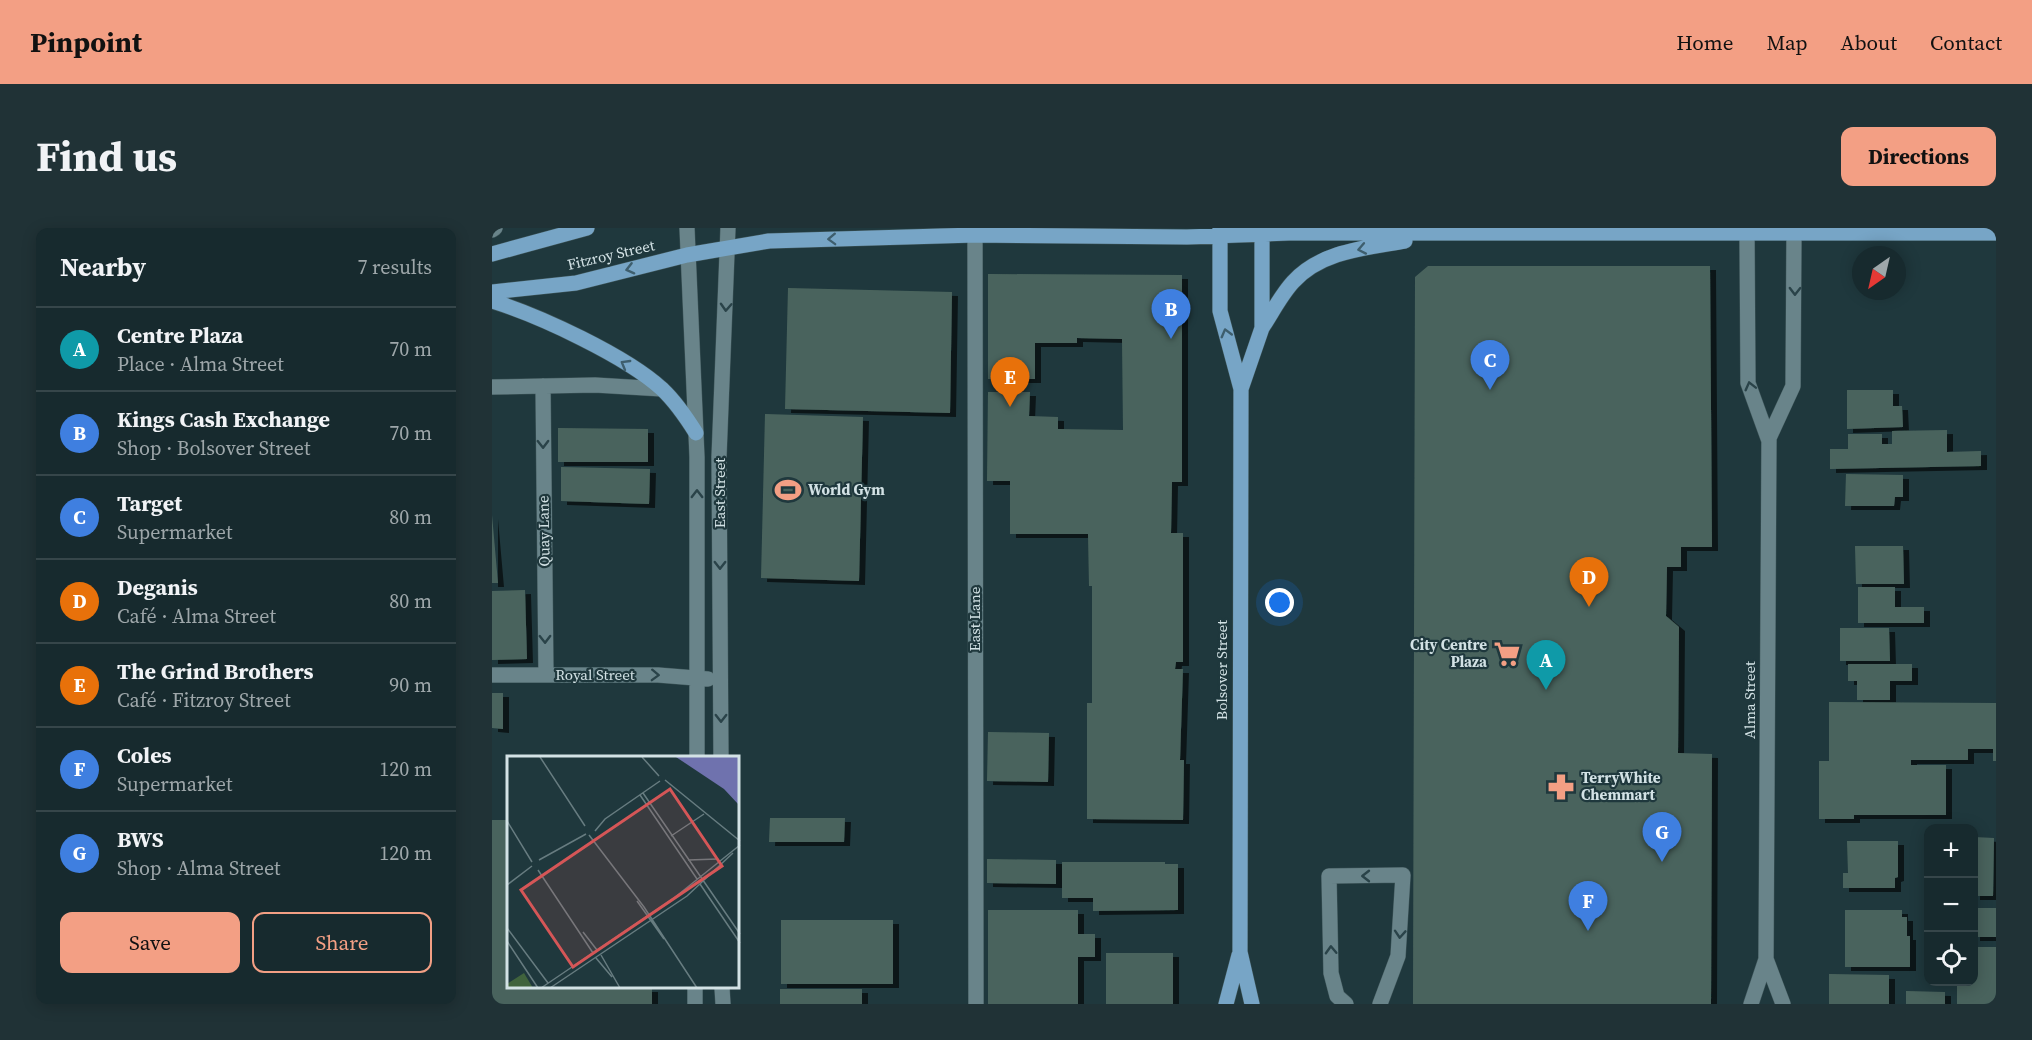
<!DOCTYPE html>
<meta charset="utf-8">
<style>
body{margin:0;font-family:"Source Serif 4",serif;background:#203236;color:#f1f3f6}
.controls{position:absolute;right:18px;bottom:18px;display:grid;overflow:hidden;border-radius:12px;box-shadow:0 3px 15px #0003}
.controls button{width:54px;height:54px;display:grid;place-items:center;padding:0;border:0;border-bottom:2px solid #36464a;background:#172a2e;color:#f1f3f6;font:30px sans-serif}
.compass{position:absolute;left:1360px;top:18px;width:54px;height:54px;border-radius:50%;background:#172a2e;box-shadow:0 3px 15px #0003;rotate:214deg}
.you{position:absolute;left:788px;top:375px;width:21px;height:21px;margin:-15px;border:4px solid #fff;border-radius:50%;background:#1a73e8;box-shadow:0 0 0 9px #1a73e833}
.badge{display:grid;place-items:center;width:39px;height:39px;border-radius:50%;background:#f39f84;color:#fff;font-size:20px;font-weight:700}
.pin{position:absolute;translate:-50% -50px;filter:drop-shadow(0 2px 3px #0008)}
.pin::after{content:'';position:absolute;top:32px;width:21px;height:18px;background:inherit;clip-path:polygon(0 0,100% 0,50% 100%)}
.list{margin:0;padding:0;list-style:none}
h2{display:flex;justify-content:space-between;align-items:center;height:78px;margin:0;padding:0 24px;font-size:26px}
h2 small{font-size:20px;font-weight:400;color:#9ea7aa}
.list li{display:grid;grid-template-columns:39px 1fr auto;gap:18px;align-items:center;box-sizing:border-box;height:84px;padding:0 24px;border-top:2px solid #36464a}
.list b{display:block;font-size:22px;white-space:nowrap}
.list p{margin:0;font-size:20px;white-space:nowrap;color:#9ea7aa}
.list em{font-size:20px;font-style:normal;color:#9ea7aa}
.actions{display:flex;gap:12px;padding:18px 24px}
.actions a{flex:1;padding:14px 0;border:2px solid #f39f84;border-radius:12px;text-align:center;font-size:21px;color:#f39f84}
.actions .main{background:#f39f84;color:#111}
.icon{flex:none;width:33px;height:33px;fill:none;stroke:currentColor;stroke-width:2;stroke-linecap:round;stroke-linejoin:round}
.map{position:relative;flex:none;width:1504px;height:776px;overflow:hidden;border-radius:12px}
header{display:flex;align-items:center;gap:36px;box-sizing:border-box;height:84px;padding:0 30px;background:#f39f84;color:#111}
header strong{font-size:28px}
nav{display:flex;gap:33px;margin-inline-start:auto;font-size:21px}
.intro{display:flex;align-items:center;justify-content:space-between;box-sizing:border-box;height:144px;padding:0 36px}
h1{margin:0;font-size:42px}
.button{padding:15px 27px;border-radius:12px;background:#f39f84;color:#111;font-size:21px;font-weight:700}
main{display:flex;gap:36px;padding:0 36px}
aside{flex:1;background:#172a2e;border-radius:12px;box-shadow:0 3px 15px #0003}
.map>svg:first-child{display:block}
.building{fill:#4a645d;filter:url(#shadow)}
.lines{fill:none;stroke-linecap:round;stroke-linejoin:round}
.minor-casing{stroke:#3f565a;stroke-width:16}
.major-casing{stroke:#3f565a;stroke-width:16}
.minor{stroke:#69848a;stroke-width:15}
.major{stroke:#77a5c6;stroke-width:15}
.oneway{stroke:#3e5e6d}
.oneway2{stroke:#2a4349}
.labels{text-anchor:middle;stroke-width:4.5;stroke-linejoin:round;paint-order:stroke}
.street-label{font-size:15px;fill:#d3e2e5;stroke:#1f383d}
.poi-label{font-size:15px;font-weight:bold;fill:#d3e2e5;stroke:#1f383d;text-anchor:start}
.inset-road{fill:none;stroke:#677c80;stroke-width:1.5}
.view{fill:#d55657;fill-opacity:0.15;stroke:#d55657;stroke-width:3}
.inset-edge{fill:none;stroke:#d3e2e5;stroke-width:3}
</style>
<header>
<strong>Pinpoint</strong>
<nav><a>Home</a><a>Map</a><a>About</a><a>Contact</a></nav>
</header>
<div class="intro"><h1>Find us</h1><a class="button">Directions</a></div>
<main>
<aside>
<h2>Nearby<small>7 results</small></h2>
<ul class="list">
<li><span class="badge" style="background:#0f9aa8">A</span><div><b>Centre Plaza</b><p>Place · Alma Street</p></div><em>70 m</em></li>
<li><span class="badge" style="background:#3f7fe0">B</span><div><b>Kings Cash Exchange</b><p>Shop · Bolsover Street</p></div><em>70 m</em></li>
<li><span class="badge" style="background:#3f7fe0">C</span><div><b>Target</b><p>Supermarket</p></div><em>80 m</em></li>
<li><span class="badge" style="background:#e8710a">D</span><div><b>Deganis</b><p>Café · Alma Street</p></div><em>80 m</em></li>
<li><span class="badge" style="background:#e8710a">E</span><div><b>The Grind Brothers</b><p>Café · Fitzroy Street</p></div><em>90 m</em></li>
<li><span class="badge" style="background:#3f7fe0">F</span><div><b>Coles</b><p>Supermarket</p></div><em>120 m</em></li>
<li><span class="badge" style="background:#3f7fe0">G</span><div><b>BWS</b><p>Shop · Alma Street</p></div><em>120 m</em></li>
</ul>
<div class="actions"><a class="main">Save</a><a>Share</a></div>
</aside>
<div class="map">
<svg width="1504" height="776" viewBox="0 0 1504 776">
<defs>
<filter id="shadow"><feDropShadow dx="6" dy="4" stdDeviation="0" flood-color="#0009"/></filter>
</defs>
<rect width="100%" height="100%" fill="#1f383d"/>
<path class="building" d="M936 38H1218L1220 319H1189V339H1175L1174 388 1187 399 1186 525 1220 526 1219 776H921L923 49Z
M496 46 690 47V254H680L679 305H691V434H684L683 441H691L688 532H692L691 592 595 591V475H600V358H597L596 306H518V253H495L496 164H538L537 188 566 189V201L631 202 630 111 585 110V115H543V151H496Z
M296 60 460 64 458 185 293 181Z
M1355 162H1401V178H1410L1411 199 1355 201Z
M273 186 371 189 367 353 269 350Z
M66 200 156 201V234H66Z
M1455 202V224L1489 223V238L1338 241V221H1356V206H1390V216H1400V203Z
M69 239 158 241 157 276 69 273Z
M1354 246 1411 247V269H1403L1402 278H1353Z
M0 287 6 355H0Z
M1363 318H1411L1412 356H1364Z
M1366 359H1403V379H1432V395H1366Z
M33 362 35 431 0 432V363Z
M1348 400H1397L1398 433H1348Z
M1356 436H1420V453H1398V472H1365V453H1356Z
M0 465H11V501L0 500Z
M1337 474 1504 475V533H1501V521H1476V532H1419V537H1454V587H1362V591H1327V533H1337Z
M496 504 557 505 556 554 495 553Z
M278 590H353L352 614H277Z
M0 592H16V760H160V776H0Z
M1482 609 1502 610 1501 668H1482Z
M1355 613H1406V649L1403 650V660H1351V645H1356Z
M495 631 564 632V656L495 655Z
M570 634H673V636H686V682L601 683V670H570Z
M1482 680H1504V709H1482Z
M496 682H586V706H603V729H586V776H496Z
M1353 682H1410V689H1415V708H1418V739H1353Z
M289 692H401V756H289Z
M1482 719H1504V776H1465V758L1460 757V754H1482Z
M614 725H681V776H614Z
M1337 746 1397 747V776H1337Z
M288 761H370V776H288Z
M1414 763 1453 764V776H1414Z"/>
<g class="lines">
<g class="minor-casing">
<path id="minor" d="M195 0 205 229V530
M0 2 3 0
M1255 5 1256 155 1277 213
M483 7 484 776
M51 158 54 447
M0 159 103 157 170 161
M0 447H166L216 451
M229 530 227 229 236 0
M1274 731 1291 776
M230 760 231 776
M203 776V760
M854 776 845 768 839 745 837 648 911 647 906 728 888 776
M1259 776 1274 731 1277 210 1301 158 1302 5"/>
</g>
<g class="major-casing">
<path id="major" d="M728 0V83L749 161 748 724 760 776
M0 26 95 0
M0 64 84 55 195 27 277 13 483 7 695 9 797 5H1504
M0 73C48 88 134 128 170 161 184 174 194 189 204 205
M770 100C780 85 789 67 801 54 829 23 874 20 913 13
M749 161 770 100V0
M734 776 747 727"/>
</g>
<use href="#minor" class="minor"/>
<use href="#major" class="major"/>
</g>
<defs><path id="oneway-chevron" d="M-2-3.5L2.5 0L-2 3.5" fill="none" stroke-width="1.6" stroke-linecap="round" stroke-linejoin="round" transform="scale(1.5)"/></defs>
<g class="oneway">
<use href="#oneway-chevron" transform="translate(340 11) rotate(178)"/>
<use href="#oneway-chevron" transform="translate(870 21) rotate(169)"/>
<use href="#oneway-chevron" transform="translate(138 41) rotate(166)"/>
<use href="#oneway-chevron" transform="translate(734 105) rotate(-105)"/>
<use href="#oneway-chevron" transform="translate(133 136) rotate(-150)"/>
</g>
<g class="oneway2">
<use href="#oneway-chevron" transform="translate(1303 63) rotate(91)"/>
<use href="#oneway-chevron" transform="translate(234 79) rotate(93)"/>
<use href="#oneway-chevron" transform="translate(1258 158) rotate(-104)"/>
<use href="#oneway-chevron" transform="translate(51 216) rotate(89)"/>
<use href="#oneway-chevron" transform="translate(205 266) rotate(-90)"/>
<use href="#oneway-chevron" transform="translate(228 337) rotate(90)"/>
<use href="#oneway-chevron" transform="translate(53 411) rotate(89)"/>
<use href="#oneway-chevron" transform="translate(163 447) rotate(2)"/>
<use href="#oneway-chevron" transform="translate(229 490) rotate(90)"/>
<use href="#oneway-chevron" transform="translate(874 648) rotate(180)"/>
<use href="#oneway-chevron" transform="translate(908 706) rotate(94)"/>
<use href="#oneway-chevron" transform="translate(839 722) rotate(-92)"/>
</g>
<defs>
<g id="stadium-bare" transform="scale(2.07)"><path d="M0-5a6.5 5 0 1 0 0 10a6.5 5 0 1 0 0-10ZM-3.5-1.8h7v3.6h-7Z" fill="#f39f84" stroke="#1f383d" stroke-width="2.5" paint-order="stroke"/></g>
<g id="supermarket-bare" transform="scale(2.07)"><path d="M-6-5.5h2.5l.6 2H6L4.5 2H-2.5L-4.4-4H-6ZM-1.5 3.2a1.3 1.3 0 1 0 .1 0ZM3 3.2a1.3 1.3 0 1 0 .1 0Z" fill="#f39f84" stroke="#1f383d" stroke-width="2.5" paint-order="stroke"/></g>
<g id="pharmacy-bare" transform="scale(2.07)"><path d="M-2-6h4v4h4v4h-4v4h-4v-4h-4v-4h4Z" fill="#f39f84" stroke="#1f383d" stroke-width="2.5" paint-order="stroke"/></g>
</defs>
<g fill-rule="evenodd">
<use href="#stadium-bare" x="296" y="262"/>
<use href="#supermarket-bare" x="1015" y="426"/>
<use href="#pharmacy-bare" x="1069" y="559"/>
</g>
<g class="labels">
<g class="street-label">
<text transform="translate(119 27) rotate(-13)" y="5">Fitzroy Street</text>
<text transform="translate(228 265) rotate(-90)" y="5">East Street</text>
<text transform="translate(52 303) rotate(-91)" y="5">Quay Lane</text>
<text transform="translate(483 391) rotate(-90)" y="5">East Lane</text>
<text transform="translate(730 442) rotate(-90)" y="5">Bolsover Street</text>
<text x="103" y="452">Royal Street</text>
<text transform="translate(1258 472) rotate(-90)" y="5">Alma Street</text>
</g>
<g class="poi-label">
<text x="316" y="267">World Gym</text>
<text x="995" y="422" text-anchor="end">City Centre<tspan x="995" dy="17">Plaza</tspan></text>
<text x="1089" y="555">TerryWhite<tspan x="1089" dy="17">Chemmart</tspan></text>
</g>
</g>
<g transform="translate(15 528)">
<rect width="232" height="232" fill="#1f383d"/>
<path d="M17 217 26 232H0V228Z" fill="#40633d"/>
<path d="M169 1H232V49L217 33Z" fill="#6f72ae"/>
<path class="inset-road" d="M33 1 78 70M135 1 152 20M158 24 233 85M136 37 233 178M133 39 190 123M0 65 25 106M88 75 98 63 153 25M82 79 137 151 190 232M164 80 197 58M32 104 79 78M181 104 211 103M31 114 86 197M193 128 233 187M0 129 25 110M130 145 157 183M0 172 41 227M76 176 90 194M0 185 31 232M94 199 113 232M89 202 105 221M34 232 167 142 233 89M43 232 180 140 226 97"/>
<path class="view" d="M163 33 215 110 66 211 14 134Z"/>
<rect width="232" height="232" class="inset-edge"/>
</g>
</svg>
<div class="controls">
<button>+</button>
<button>−</button>
<button><svg class="icon" aria-label="locate" viewBox="0 0 24 24"><circle cx="12" cy="12" r="6"/><path d="M12 2v4M12 18v4M2 12h4M18 12h4"/></svg></button>
</div>
<svg class="compass" viewBox="-18 -18 36 36"><path d="M0-13l5 13h-10z" fill="#e53935"/><path d="M0 13l5-13h-10z" fill="#9ea7aa"/></svg>
<div class="you"></div>
<div class="pin badge" style="left:1054px;top:462px;background:#0f9aa8">A</div>
<div class="pin badge" style="left:679px;top:111px;background:#3f7fe0">B</div>
<div class="pin badge" style="left:998px;top:162px;background:#3f7fe0">C</div>
<div class="pin badge" style="left:1097px;top:379px;background:#e8710a">D</div>
<div class="pin badge" style="left:518px;top:179px;background:#e8710a">E</div>
<div class="pin badge" style="left:1096px;top:703px;background:#3f7fe0">F</div>
<div class="pin badge" style="left:1170px;top:634px;background:#3f7fe0">G</div>
</div>
</main>
